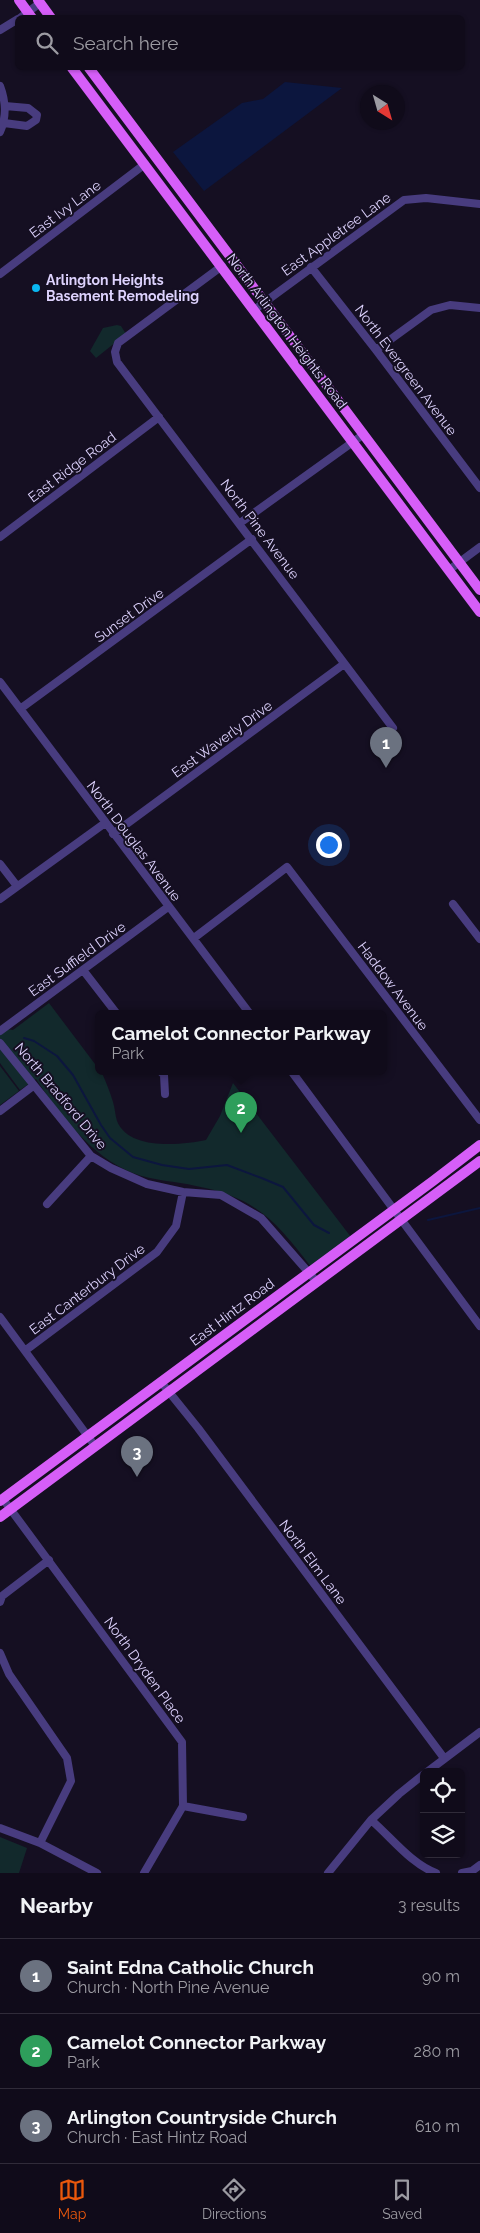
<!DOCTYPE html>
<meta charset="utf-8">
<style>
body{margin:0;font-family:Raleway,sans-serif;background:#191423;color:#f1f3f6}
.controls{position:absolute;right:15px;bottom:15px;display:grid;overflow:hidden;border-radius:8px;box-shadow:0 1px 4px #0004}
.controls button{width:45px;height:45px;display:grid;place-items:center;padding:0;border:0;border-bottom:1px solid #302b39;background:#100b1a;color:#f1f3f6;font:25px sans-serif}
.compass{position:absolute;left:360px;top:85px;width:45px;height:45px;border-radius:50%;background:#100b1a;box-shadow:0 1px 4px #0004;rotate:143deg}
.you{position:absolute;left:328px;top:844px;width:18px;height:18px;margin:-12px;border:4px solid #fff;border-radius:50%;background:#1a73e8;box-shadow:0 0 0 8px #1a73e833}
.badge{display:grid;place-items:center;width:32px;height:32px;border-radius:50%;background:#ea580c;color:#fff;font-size:16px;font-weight:700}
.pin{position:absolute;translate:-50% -41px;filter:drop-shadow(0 1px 2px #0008)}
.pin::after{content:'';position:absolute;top:26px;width:18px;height:15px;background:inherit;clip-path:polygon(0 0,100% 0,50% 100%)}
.popup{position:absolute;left:95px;top:1010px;width:292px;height:65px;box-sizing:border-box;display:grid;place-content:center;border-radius:8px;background:#100b1a;filter:drop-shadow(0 1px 4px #0005);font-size:16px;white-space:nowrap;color:#9c9ba2}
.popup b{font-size:19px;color:#f1f3f6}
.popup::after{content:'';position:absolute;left:50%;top:100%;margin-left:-10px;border:10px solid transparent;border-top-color:#100b1a}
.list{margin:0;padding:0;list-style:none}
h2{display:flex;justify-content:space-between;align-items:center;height:65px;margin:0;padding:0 20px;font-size:21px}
h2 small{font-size:16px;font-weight:400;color:#9c9ba2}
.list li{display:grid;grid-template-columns:32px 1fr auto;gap:15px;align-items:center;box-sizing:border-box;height:75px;padding:0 20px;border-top:1px solid #302b39}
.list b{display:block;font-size:19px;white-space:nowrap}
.list p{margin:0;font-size:16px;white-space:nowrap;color:#9c9ba2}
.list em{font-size:16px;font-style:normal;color:#9c9ba2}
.icon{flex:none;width:28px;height:28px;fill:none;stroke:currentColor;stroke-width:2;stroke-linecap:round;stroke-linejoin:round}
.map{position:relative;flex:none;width:480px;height:1873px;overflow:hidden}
.search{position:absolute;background:#100b1a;box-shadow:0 1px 4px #0004;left:15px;right:15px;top:15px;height:55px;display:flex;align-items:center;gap:12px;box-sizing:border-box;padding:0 18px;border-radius:8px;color:#9c9ba2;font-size:19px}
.sheet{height:290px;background:#100b1a}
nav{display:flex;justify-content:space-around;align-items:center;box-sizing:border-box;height:70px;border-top:1px solid #302b39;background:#100b1a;font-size:14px;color:#9c9ba2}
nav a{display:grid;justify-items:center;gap:2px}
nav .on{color:#ea580c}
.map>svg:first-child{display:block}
.green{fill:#12292c}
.water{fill:#0c163e}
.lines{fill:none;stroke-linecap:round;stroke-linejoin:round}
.stream{stroke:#0c163e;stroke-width:2}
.minor{stroke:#483c7f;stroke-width:8}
.major{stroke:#d65ef8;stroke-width:10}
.poi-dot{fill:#0ab7f1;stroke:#150f22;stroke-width:2}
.labels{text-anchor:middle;stroke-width:4;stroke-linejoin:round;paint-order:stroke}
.street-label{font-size:14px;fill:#ddd2fd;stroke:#150f22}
.poi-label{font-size:14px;font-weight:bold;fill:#ddd2fd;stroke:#150f22;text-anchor:start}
</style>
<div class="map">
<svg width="480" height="1873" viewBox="0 0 480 1873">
<rect width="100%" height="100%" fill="#150f22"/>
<path class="green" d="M117 325 121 326 126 334 96 358 90 351 103 328Z
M49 1003 98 1068 99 1072 102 1073C106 1082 110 1092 113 1102 115 1108 115 1115 117 1121 129 1151 182 1145 206 1140L220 1116 233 1083 351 1237 311 1267C276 1221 255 1197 196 1186 175 1181 154 1181 133 1173 93 1158 59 1114 36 1079L20 1090 0 1063V1028L13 1030Z
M0 1066 19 1091 0 1105Z
M0 1837 27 1848 19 1873H0Z"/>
<path class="water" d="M285 82 342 88 204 191 173 152 242 103 263 99Z"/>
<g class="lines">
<path class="stream" d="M24 1038 34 1041 57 1056 73 1075 101 1125 110 1138 133 1157 162 1165 189 1169 227 1165 264 1179 283 1187 314 1225 329 1233
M428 1220 480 1208"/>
<path class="minor" d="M20 18 40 3
M0 30 18 19
M0 86C6 102 7 116 0 132
M4 123 27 126 36 120 37 115 28 108 5 106
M222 266 118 343 115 352 117 362 393 728
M311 267 376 350 480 488
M0 274 145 164
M254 310 404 200 426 198 480 204
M376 350 431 310 450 305 480 308
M240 523 364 434
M0 537 159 417
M449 570 480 547
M0 682 250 1014
M20 709 252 539
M113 834 344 664
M0 864 17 886
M0 899 105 823
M453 904 480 939
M194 938 287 867 480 1120
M83 970 117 1014
M0 1031 168 907
M0 1043 91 1156 111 1168 147 1184 183 1192 221 1195 261 1218 317 1282
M161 1072 164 1075 165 1094
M292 1072 480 1326
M0 1111 33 1086
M47 1204 91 1156
M0 1317 95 1446
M26 1350 157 1252 176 1226 183 1192
M161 1382 198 1428 444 1758
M3 1499 182 1742 183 1806 144 1873
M0 1602 2 1596 49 1560
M0 1653 9 1674 67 1758 71 1781 40 1843
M427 1772 480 1732
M183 1806 243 1817
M371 1820C391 1837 411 1864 436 1873
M0 1828 40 1843 97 1873
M328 1873 371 1820 399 1794 424 1774
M462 1873 472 1871 480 1865"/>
<path class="major" d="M19 0 32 18
M38 0 51 18
M72 68 480 612
M89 68 480 590
M0 1501 433 1181 480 1145
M0 1517 480 1161"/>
</g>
<circle class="poi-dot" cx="36" cy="288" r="5"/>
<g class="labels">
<g class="street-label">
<text transform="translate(65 209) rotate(-37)" y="5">East Ivy Lane</text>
<text transform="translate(336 234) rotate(-36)" y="5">East Appletree Lane</text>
<text transform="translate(287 331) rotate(53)" y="5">North Arlington Heights Road</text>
<text transform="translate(406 370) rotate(53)" y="5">North Evergreen Avenue</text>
<text transform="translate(72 467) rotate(-37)" y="5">East Ridge Road</text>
<text transform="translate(260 529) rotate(53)" y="5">North Pine Avenue</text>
<text transform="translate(129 615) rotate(-36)" y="5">Sunset Drive</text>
<text transform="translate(222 739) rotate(-36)" y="5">East Waverly Drive</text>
<text transform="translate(134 841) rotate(53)" y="5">North Douglas Avenue</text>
<text transform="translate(77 959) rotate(-36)" y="5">East Suffield Drive</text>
<text transform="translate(393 986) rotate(53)" y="5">Haddow Avenue</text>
<text transform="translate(61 1096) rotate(50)" y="5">North Bradford Drive</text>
<text transform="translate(87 1289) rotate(-37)" y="5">East Canterbury Drive</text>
<text transform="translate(232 1312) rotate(-37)" y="5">East Hintz Road</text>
<text transform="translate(313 1562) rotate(53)" y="5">North Elm Lane</text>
<text transform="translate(145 1670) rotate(54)" y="5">North Dryden Place</text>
</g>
<g class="poi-label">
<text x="46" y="285">Arlington Heights<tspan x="46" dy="16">Basement Remodeling</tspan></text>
</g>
</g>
</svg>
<div class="controls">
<button><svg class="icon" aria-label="locate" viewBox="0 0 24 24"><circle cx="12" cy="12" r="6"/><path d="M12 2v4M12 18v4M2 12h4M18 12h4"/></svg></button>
<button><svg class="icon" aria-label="layers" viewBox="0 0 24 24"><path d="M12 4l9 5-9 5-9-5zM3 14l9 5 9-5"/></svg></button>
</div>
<svg class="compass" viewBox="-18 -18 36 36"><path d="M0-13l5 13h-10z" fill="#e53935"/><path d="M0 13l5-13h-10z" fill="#9c9ba2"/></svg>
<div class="you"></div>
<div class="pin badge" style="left:386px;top:768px;background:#6b7280">1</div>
<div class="pin badge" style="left:241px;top:1133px;background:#2e9e5b">2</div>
<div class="popup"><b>Camelot Connector Parkway</b>Park</div>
<div class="pin badge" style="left:137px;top:1477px;background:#6b7280">3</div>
<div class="search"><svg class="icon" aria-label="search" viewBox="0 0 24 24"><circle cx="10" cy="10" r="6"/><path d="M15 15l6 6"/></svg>Search here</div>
</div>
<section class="sheet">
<h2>Nearby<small>3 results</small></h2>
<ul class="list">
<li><span class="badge" style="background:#6b7280">1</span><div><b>Saint Edna Catholic Church</b><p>Church · North Pine Avenue</p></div><em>90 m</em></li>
<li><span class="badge" style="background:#2e9e5b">2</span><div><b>Camelot Connector Parkway</b><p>Park</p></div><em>280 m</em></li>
<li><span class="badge" style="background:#6b7280">3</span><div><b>Arlington Countryside Church</b><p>Church · East Hintz Road</p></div><em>610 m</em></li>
</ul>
</section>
<nav>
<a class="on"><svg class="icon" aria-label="map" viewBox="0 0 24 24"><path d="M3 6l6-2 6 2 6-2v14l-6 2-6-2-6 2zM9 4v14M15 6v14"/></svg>Map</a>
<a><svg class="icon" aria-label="directions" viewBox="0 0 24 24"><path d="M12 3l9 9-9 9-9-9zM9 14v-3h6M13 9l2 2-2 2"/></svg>Directions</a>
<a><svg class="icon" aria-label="saved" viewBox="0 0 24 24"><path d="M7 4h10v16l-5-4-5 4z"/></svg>Saved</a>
</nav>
